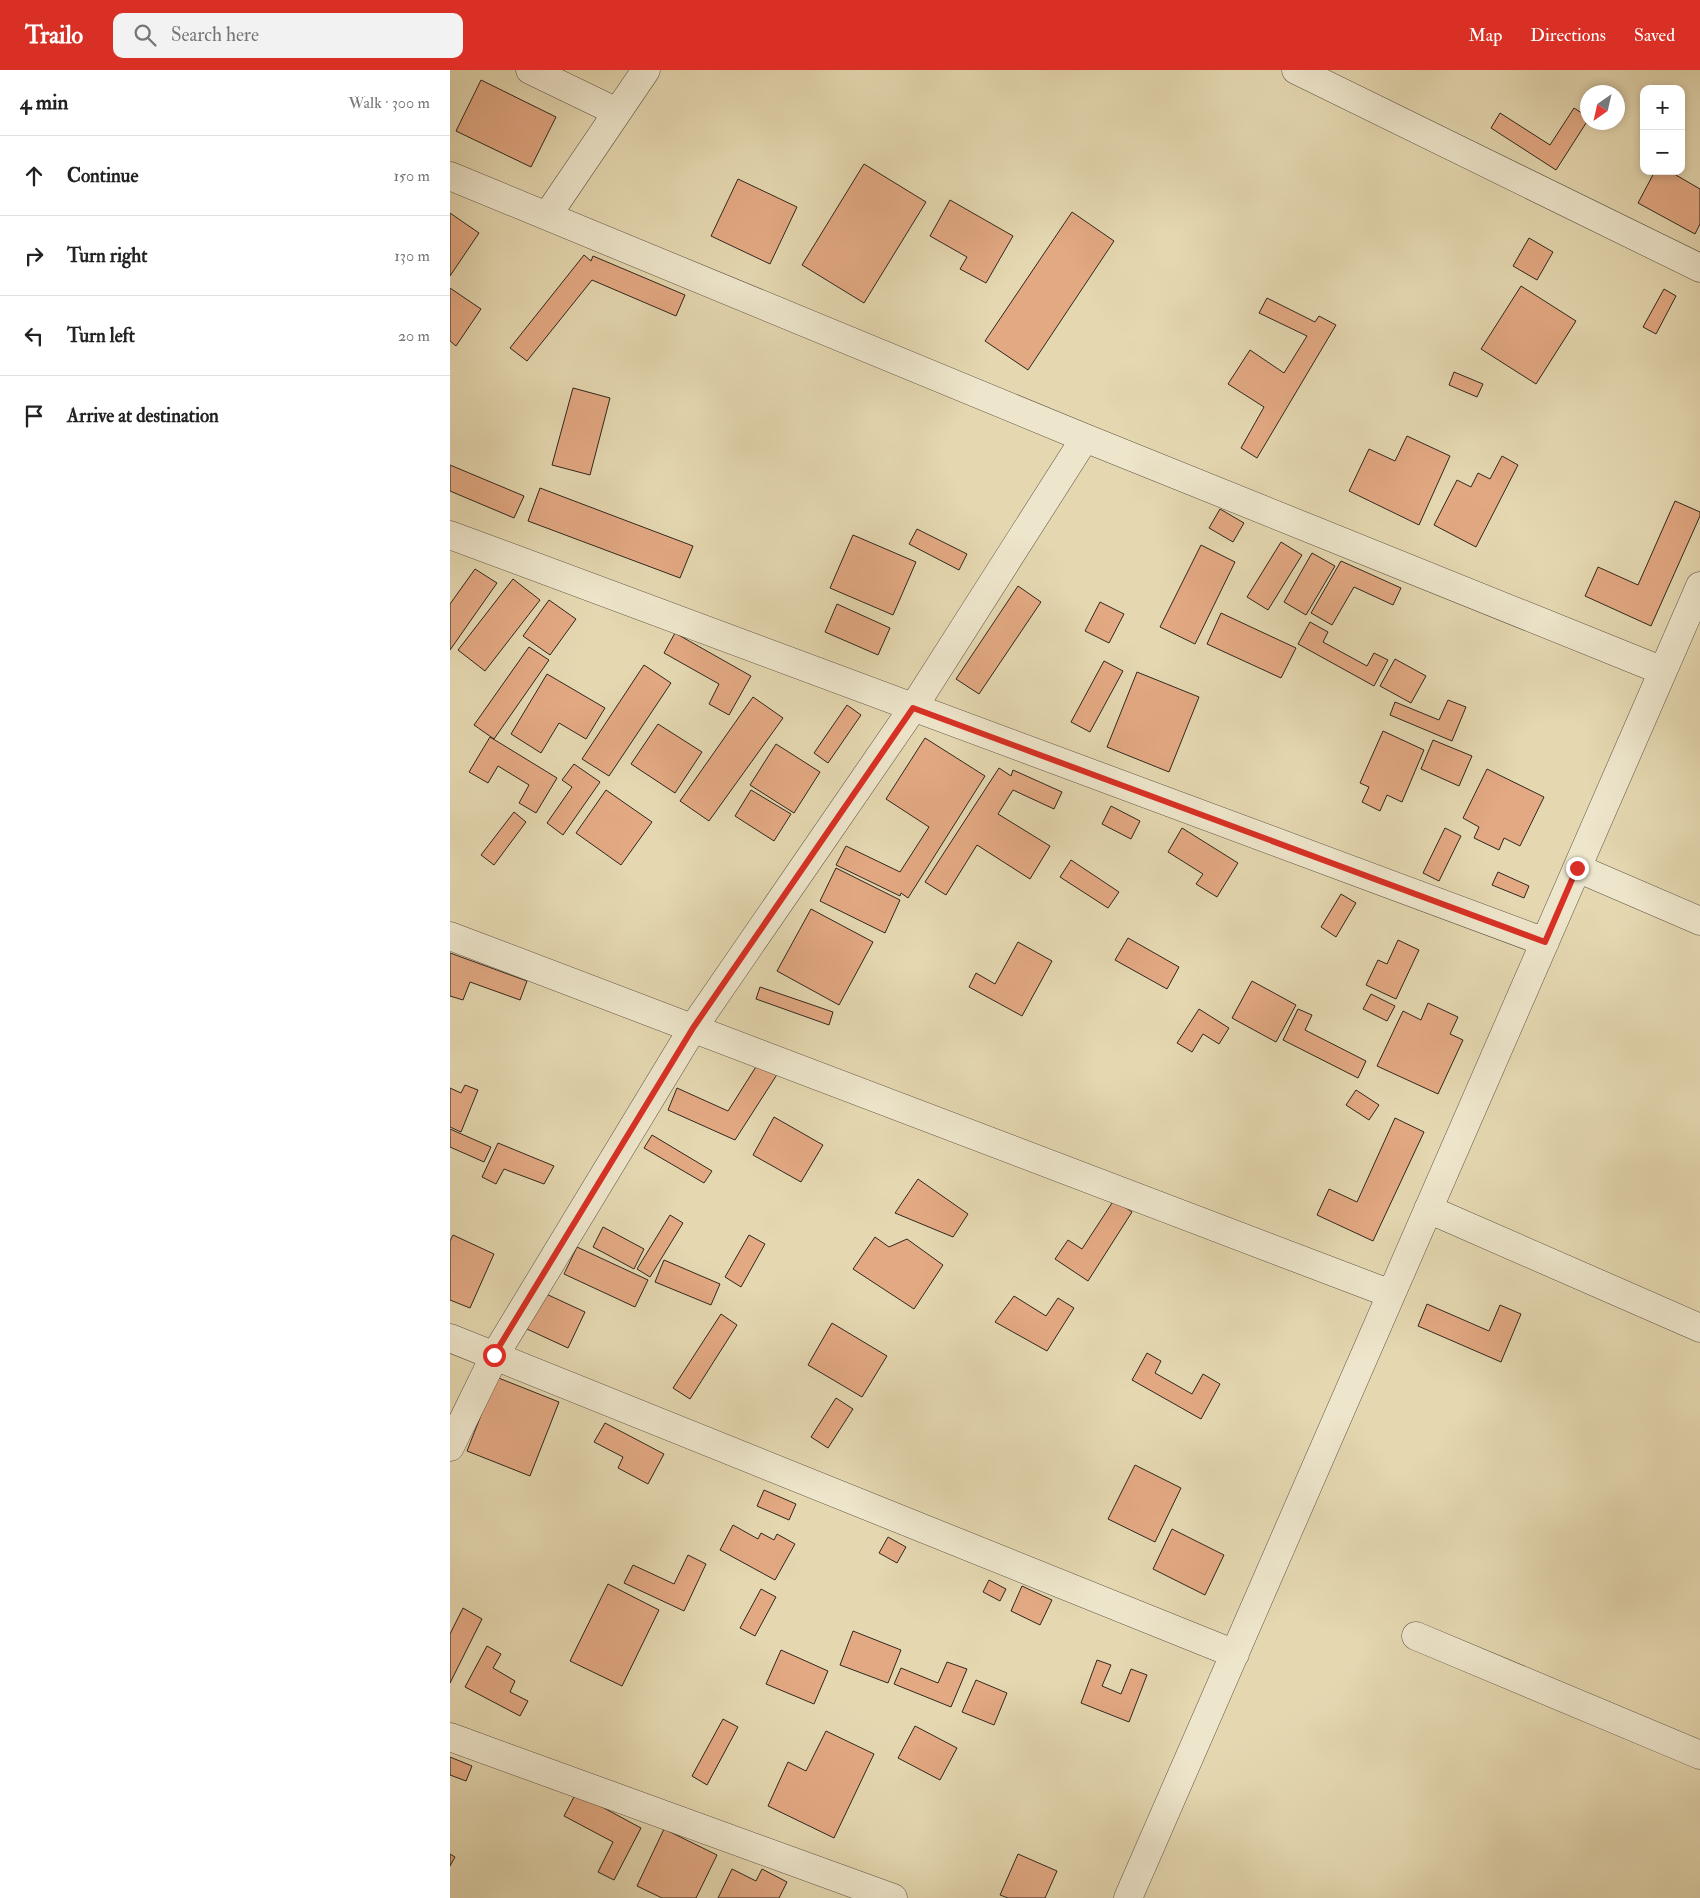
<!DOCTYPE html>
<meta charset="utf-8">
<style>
body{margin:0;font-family:"IM FELL Double Pica",serif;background:#f2f2f2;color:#222}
.controls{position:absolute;right:15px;top:15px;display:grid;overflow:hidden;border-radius:10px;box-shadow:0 2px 8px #0003}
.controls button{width:45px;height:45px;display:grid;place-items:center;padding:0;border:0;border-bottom:1px solid #e0e0e0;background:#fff;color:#222;font:25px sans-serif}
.compass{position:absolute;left:1130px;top:15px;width:45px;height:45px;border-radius:50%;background:#fff;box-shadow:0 2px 8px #0003;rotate:214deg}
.stop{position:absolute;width:15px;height:15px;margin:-11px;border:4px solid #d93025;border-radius:50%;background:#fff}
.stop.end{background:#d93025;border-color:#fff;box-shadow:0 1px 5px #0008}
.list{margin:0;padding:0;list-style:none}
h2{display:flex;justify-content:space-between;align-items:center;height:65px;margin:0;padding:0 20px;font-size:21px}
h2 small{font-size:16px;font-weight:400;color:#767676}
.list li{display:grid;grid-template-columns:32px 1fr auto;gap:15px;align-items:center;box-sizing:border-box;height:80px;padding:0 20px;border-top:1px solid #e0e0e0}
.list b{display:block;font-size:19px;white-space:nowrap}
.list em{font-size:16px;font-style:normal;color:#767676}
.icon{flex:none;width:28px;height:28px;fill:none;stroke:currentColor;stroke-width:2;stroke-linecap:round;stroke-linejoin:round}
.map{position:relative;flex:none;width:1250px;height:1828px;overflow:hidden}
header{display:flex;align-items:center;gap:30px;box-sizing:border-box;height:70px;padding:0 25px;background:#d93025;color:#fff}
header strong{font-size:24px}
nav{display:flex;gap:28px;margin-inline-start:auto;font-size:18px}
.search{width:350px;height:45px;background:#f2f2f2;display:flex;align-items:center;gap:12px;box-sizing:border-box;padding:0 18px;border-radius:10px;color:#767676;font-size:19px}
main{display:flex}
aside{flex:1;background:#fff}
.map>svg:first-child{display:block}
.building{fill:#e3a983;stroke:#30271e}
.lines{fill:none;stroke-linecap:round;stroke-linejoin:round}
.minor-casing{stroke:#5d5343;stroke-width:29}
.minor{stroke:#eee6cc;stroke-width:28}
.route{stroke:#d93025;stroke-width:6}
</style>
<header>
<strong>Trailo</strong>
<div class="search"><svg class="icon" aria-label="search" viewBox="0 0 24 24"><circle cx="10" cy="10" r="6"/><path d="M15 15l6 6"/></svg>Search here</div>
<nav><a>Map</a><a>Directions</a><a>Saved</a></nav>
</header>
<main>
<aside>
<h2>4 min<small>Walk · 300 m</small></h2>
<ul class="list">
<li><svg class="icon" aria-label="ahead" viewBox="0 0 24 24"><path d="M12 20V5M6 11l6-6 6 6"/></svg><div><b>Continue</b></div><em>150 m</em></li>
<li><svg class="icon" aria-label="right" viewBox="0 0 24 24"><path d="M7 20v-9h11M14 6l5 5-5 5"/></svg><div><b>Turn right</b></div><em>130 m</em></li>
<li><svg class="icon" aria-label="left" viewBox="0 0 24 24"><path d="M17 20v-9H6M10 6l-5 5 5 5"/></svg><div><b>Turn left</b></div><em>20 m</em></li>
<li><svg class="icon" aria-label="arrive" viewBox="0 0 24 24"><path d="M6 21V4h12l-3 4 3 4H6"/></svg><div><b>Arrive at destination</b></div></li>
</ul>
</aside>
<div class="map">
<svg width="1250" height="1828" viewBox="0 0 1250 1828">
<rect width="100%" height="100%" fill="#e5d8b1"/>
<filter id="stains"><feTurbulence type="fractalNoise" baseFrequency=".004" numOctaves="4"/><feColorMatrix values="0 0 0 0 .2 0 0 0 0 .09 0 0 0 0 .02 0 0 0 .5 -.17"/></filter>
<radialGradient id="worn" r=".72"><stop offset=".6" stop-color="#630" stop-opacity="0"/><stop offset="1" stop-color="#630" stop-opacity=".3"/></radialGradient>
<path class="building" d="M31 10 106 47 81 97 6 61Z
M1124 38 1138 47V50L1106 100 1041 58 1050 43 1100 75Z
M414 94 476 132 414 233 352 195Z
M1205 101H1219L1250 119V154L1245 164 1188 133Z
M288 109 347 137 320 194 261 166Z
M500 130 563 166 536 213 510 199 517 187 480 166Z
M622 142 664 171 578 300 535 271Z
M0 143 29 163 0 206Z
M1079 168 1103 182 1087 210 1063 196Z
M134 185 141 191 143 186 235 225 226 246 142 210 77 291 60 278Z
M1071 216 1126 251 1086 314 1031 279Z
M0 218 31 239 6 276 0 271Z
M1214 219 1226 226 1206 264 1193 257Z
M817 228 865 252 869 246 886 255 807 388 791 378 814 337 778 314 800 280 834 303 857 266 809 243Z
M1004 302 1033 314 1027 327 999 315Z
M123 318 160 328 140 405 102 395Z
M957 366 1000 386 969 455 899 421 919 379 945 391Z
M1052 386 1068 395 1026 477 984 455 1007 410 1021 417 1028 403 1040 409Z
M0 395 74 426 64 448 0 421Z
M90 418 243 476 230 508 78 451Z
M1225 431 1250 442V446L1201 556 1135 526 1148 497 1188 515Z
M770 439 794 453 783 472 759 458Z
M467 459 517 484 509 500 459 474Z
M403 465 466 492 443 545 380 518Z
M831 472 852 485 818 540 797 527Z
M751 475 785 492 745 574 710 557Z
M862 483 885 496 856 545 834 532Z
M891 491 951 518 943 535 904 517 882 555 861 543Z
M25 499 47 513 0 580V534Z
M63 509 90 530 35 601 8 580Z
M568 516 591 532 529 624 506 609Z
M99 530 126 549 100 585 73 566Z
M650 532 674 544 659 573 635 561Z
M387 534 440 558 428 585 375 562Z
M771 543 846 578 831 608 757 574Z
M860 552 878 562 873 572 917 596 924 583 938 590 924 616 848 574Z
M225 563 301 606 279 645 259 634 269 614 214 583Z
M79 577 99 590 44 669 24 655Z
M945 589 976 606 961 633 930 616Z
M654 591 673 601 640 662 621 652Z
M194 595 221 613 159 706 132 689Z
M687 602 749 627 719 702 657 677Z
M97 604 155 638 136 669 109 653 91 683 61 664Z
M303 627 333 648 259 751 230 731Z
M998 630 1016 637 1002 671 940 645 945 632 989 650Z
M397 635 411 645 378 693 364 683Z
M208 654 252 682 225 723 181 694Z
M933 661 974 680 952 732 937 725 930 741 912 732 919 717 910 713Z
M40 667 107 708 86 743 69 733 79 715 48 696 38 713 19 702Z
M475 668 535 706 458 828 451 823 450 826 386 795 396 776 450 802 479 757 436 729Z
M983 670 1022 686 1009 716 971 699Z
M326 674 370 702 344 743 300 715Z
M124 694 150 712 113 765 97 753 122 717 112 710Z
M549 698 561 706 563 700 612 722 604 739 563 720 548 744 600 776 580 809 527 775 496 825 475 812Z
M1037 699 1094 727 1070 776 1054 768 1049 780 1024 768 1029 757 1013 748Z
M156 720 202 752 171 795 126 763Z
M301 720 341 744 324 771 285 746Z
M661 736 690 751 681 769 652 754Z
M64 742 76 752 44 795 31 785Z
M732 758 788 793 767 827 746 814 753 804 718 782Z
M995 758 1011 766 989 811 973 803Z
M621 790 669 822 658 838 610 807Z
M386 798 450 830 435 863 370 831Z
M1048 802 1079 816 1074 828 1042 815Z
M891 824 906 833 886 867 871 857Z
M361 839 423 872 389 935 327 901Z
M678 868 729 897 717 919 665 890Z
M948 870 969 880 946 929 916 915 928 890 937 894Z
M568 872 602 891 572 946 519 917 526 903 545 914Z
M0 883 77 911 70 930 20 912 13 930 0 926Z
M802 911 846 935 826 972 782 948Z
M310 917 383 942 379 955 306 929Z
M921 924 945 936 937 951 913 939Z
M978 933 1008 947 1000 964 1013 970 988 1024 927 996 953 941 971 950Z
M749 939 779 958 769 974 753 964 742 982 727 973Z
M848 939 862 945 855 960 916 991 908 1008 833 970Z
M309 992 328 1003 285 1070 218 1040 227 1018 278 1041Z
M15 1015 28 1020 11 1062 0 1057V1018L11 1023Z
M906 1020 929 1035 919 1050 896 1035Z
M324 1047 373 1075 351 1112 303 1085Z
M945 1048 974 1062 923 1171 867 1145 879 1119 907 1132Z
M0 1059 41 1077 34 1092 0 1077Z
M202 1065 262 1101 254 1113 194 1078Z
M48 1073 104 1096 94 1114 54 1099 46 1114 32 1107Z
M468 1109 518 1144 503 1167 445 1143Z
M664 1130 682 1142 638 1211 605 1189 618 1170 632 1179Z
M220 1145 233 1153 200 1207 187 1199Z
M153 1157 194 1179 184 1199 143 1177Z
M3 1165 44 1184 20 1238 0 1230V1171Z
M299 1165 315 1174 291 1217 275 1207Z
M425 1167 439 1177 457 1169 493 1195 464 1239 403 1199Z
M127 1177 198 1210 185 1237 114 1204Z
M214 1190 270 1214 261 1235 205 1212Z
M94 1223 135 1242 118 1278 77 1259Z
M564 1226 596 1246 608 1228 624 1238 597 1281 545 1252Z
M977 1234 1039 1261 1050 1235 1071 1244 1051 1292 968 1256Z
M271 1244 287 1255 240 1329 223 1318Z
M382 1253 437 1286 412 1327 358 1295Z
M697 1283 711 1291 705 1303 742 1324 753 1304 770 1314 751 1349 682 1310Z
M46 1307 109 1332 80 1406 17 1381Z
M386 1328 403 1339 378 1378 361 1367Z
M155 1353 214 1384 198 1414 168 1398 173 1387 144 1372Z
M685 1395 731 1418 705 1472 658 1449Z
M314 1420 346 1434 339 1450 307 1436Z
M283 1455 308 1469 311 1463 324 1470 327 1464 345 1474 325 1510 270 1480Z
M722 1459 774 1485 755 1525 703 1499Z
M438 1467 456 1477 447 1493 429 1483Z
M238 1485 256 1494 234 1541 174 1513 183 1495 224 1514Z
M539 1510 556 1519 550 1531 533 1522Z
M158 1514 209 1540 172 1616 120 1591Z
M572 1516 602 1530 590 1555 561 1541Z
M311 1519 326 1527 305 1566 290 1558Z
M13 1538 32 1549 0 1613V1564Z
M403 1561 451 1580 438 1613 390 1595Z
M37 1576 51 1584 43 1598 65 1611 60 1622 78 1631 70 1646 15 1617Z
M331 1580 378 1601 364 1634 316 1614Z
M647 1590 661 1595 652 1616 671 1624 681 1599 697 1605 679 1652 631 1633Z
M497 1592 517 1599 501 1637 444 1614 451 1598 488 1613Z
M526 1610 557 1623 544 1655 512 1642Z
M273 1649 288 1657 257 1715 242 1706Z
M465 1656 507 1678 490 1710 448 1688Z
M376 1661 424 1684 384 1768 318 1736 338 1692 356 1701Z
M0 1687 22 1696 16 1711 0 1705Z
M126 1723 191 1758 164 1810 148 1802 163 1772 114 1746Z
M214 1759 267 1785 246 1828H212L187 1816Z
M0 1784 5 1787 0 1796Z
M568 1784 607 1801 595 1828H558L550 1825Z
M282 1799 306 1811 312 1799 337 1812 329 1828H268Z"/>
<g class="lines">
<g class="minor-casing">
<path id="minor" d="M80 0 167 42
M846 0 1250 198
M0 106 635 368 1213 601
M97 146 196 0
M0 465 1095 872
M1127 798 1250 851
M0 866 941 1224
M978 1139 1250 1258
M0 1268 785 1584
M0 1377 45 1285 243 958 463 638 635 368
M966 1566 1250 1685
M0 1667 443 1828
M678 1828 1250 516"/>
</g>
<use href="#minor" class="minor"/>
</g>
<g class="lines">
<path class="route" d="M44 1285 243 958 463 638 1095 872 1127 798"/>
</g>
<rect width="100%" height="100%" filter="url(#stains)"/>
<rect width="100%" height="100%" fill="url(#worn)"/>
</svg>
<div class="controls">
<button>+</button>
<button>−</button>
</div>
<svg class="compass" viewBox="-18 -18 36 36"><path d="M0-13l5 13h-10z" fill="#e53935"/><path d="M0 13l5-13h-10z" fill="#767676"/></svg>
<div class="stop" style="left:44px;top:1285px"></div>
<div class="stop end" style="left:1127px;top:798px"></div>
</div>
</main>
